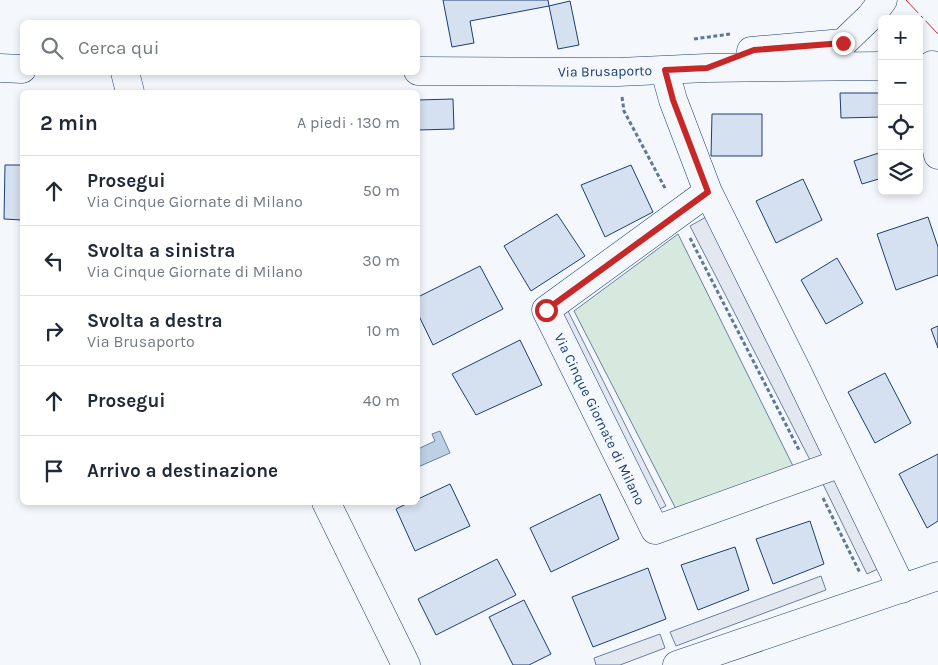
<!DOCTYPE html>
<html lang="it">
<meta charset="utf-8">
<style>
body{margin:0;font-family:Karla,sans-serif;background:#f6f6f7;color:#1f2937}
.controls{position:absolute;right:15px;top:15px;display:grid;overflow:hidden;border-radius:8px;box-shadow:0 2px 8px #0003}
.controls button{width:45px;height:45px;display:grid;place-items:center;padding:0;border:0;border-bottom:1px solid #e0e1e3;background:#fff;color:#1f2937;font:25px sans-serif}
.stop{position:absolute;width:15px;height:15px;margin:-11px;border:4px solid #c62828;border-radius:50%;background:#fff}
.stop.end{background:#c62828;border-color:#fff;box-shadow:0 1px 5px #0008}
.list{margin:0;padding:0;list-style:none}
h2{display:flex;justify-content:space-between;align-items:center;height:65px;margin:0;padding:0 20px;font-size:21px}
h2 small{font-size:16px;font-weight:400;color:#747a83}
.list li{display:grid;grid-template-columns:32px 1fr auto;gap:15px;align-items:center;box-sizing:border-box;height:70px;padding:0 20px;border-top:1px solid #e0e1e3}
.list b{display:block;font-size:19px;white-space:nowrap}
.list p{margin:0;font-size:16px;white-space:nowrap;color:#747a83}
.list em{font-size:16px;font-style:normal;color:#747a83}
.icon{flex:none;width:28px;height:28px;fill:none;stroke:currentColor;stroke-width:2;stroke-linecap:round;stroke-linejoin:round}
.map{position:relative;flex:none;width:938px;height:665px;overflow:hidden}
.search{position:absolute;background:#fff;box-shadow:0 2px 8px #0003;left:20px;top:20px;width:400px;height:55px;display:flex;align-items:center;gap:12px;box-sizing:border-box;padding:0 18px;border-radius:8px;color:#747a83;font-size:19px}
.panel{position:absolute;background:#fff;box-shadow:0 2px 8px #0003;left:20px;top:90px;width:400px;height:415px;border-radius:8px}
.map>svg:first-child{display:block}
.green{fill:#d7e8df;stroke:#687fa3}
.parking{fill:#e3e8f0;stroke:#687fa3}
.water{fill:#bed0e5;stroke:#687fa3}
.building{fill:#d5e0f0;stroke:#1d3f73}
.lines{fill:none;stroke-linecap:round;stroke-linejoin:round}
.minor-casing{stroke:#1d3f73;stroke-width:29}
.path{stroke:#5e769c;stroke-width:3;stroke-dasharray:4 2.5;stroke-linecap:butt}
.minor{stroke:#f4f7fb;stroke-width:28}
.power{stroke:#c62828;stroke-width:1;stroke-dasharray:18 4 2.5 4;stroke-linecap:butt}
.route{stroke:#c62828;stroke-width:6}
.labels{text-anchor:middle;stroke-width:4;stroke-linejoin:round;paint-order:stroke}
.street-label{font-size:14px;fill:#1d3f73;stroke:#f4f7fb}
</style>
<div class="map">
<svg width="938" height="665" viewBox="0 0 938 665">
<rect width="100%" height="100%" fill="#f4f7fb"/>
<path class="green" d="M678 234 793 466 676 509 574 311Z"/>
<path class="parking" d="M708 216 826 454 811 462 690 226Z
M567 309 666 506 651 513 553 315Z
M834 472 880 568 867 574 820 478Z
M821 576 826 590 676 646 670 632Z
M660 634 665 648 620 665H596L594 658Z"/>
<path class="water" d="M440 431 450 453 418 467V449L435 441 432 434Z"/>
<path class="building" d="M443 0H548L549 6 470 21 474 43 452 47Z
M570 1 579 45 558 49 549 6Z
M840 93H882V117L841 118Z
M453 99 454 129 418 130V100Z
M712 114H762V156H711Z
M882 152V178L862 184 854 161Z
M5 165H22V220L4 219Z
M631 165 653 212 605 237 581 185Z
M803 179 822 220 776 243 756 201Z
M557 214 585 256 531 291 504 246Z
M928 217 938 247V275L896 290 877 234Z
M837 258 863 303 826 324 801 280Z
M480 266 503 309 433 345 418 314V297Z
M938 326V348L931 329Z
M520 340 542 385 476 415 452 374Z
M885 373 911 423 875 443 848 392Z
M938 454V521L927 528 899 474Z
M450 484 470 526 415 551 396 509 410 502H418V499Z
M600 494 619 539 551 572 530 528Z
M810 521 824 564 773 584 756 539Z
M735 547 749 590 698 610 681 565Z
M497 559 516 595 436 635 418 599Z
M648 568 666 619 593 647 572 597Z
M524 600 551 654 529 665H513L489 617Z"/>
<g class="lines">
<g class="minor-casing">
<path id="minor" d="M751 51 843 43 871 16 883 0
M932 65 934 137 938 155
M0 68 22 69
M418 71 618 72 707 68 882 66
M665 71 673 100 708 192 795 367 902 589
M125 72 130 92
M708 192 546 310 655 530 841 463
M326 502 406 665
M677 665 938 576"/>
</g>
<path class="path" d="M694 39 730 34
M622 97 624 111 666 190
M690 238 799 450
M823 498 860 573"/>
<use href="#minor" class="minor"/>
<path class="power" d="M906 0 938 34"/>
</g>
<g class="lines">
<path class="route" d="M546 310 708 192 673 100 665 70 707 68 754 50 843 43"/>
</g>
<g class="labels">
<g class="street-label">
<text transform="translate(605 71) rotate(-1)" y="5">Via Brusaporto</text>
<text transform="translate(600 419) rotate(64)" y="5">Via Cinque Giornate di Milano</text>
</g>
</g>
</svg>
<div class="controls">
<button>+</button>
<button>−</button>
<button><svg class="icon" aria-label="locate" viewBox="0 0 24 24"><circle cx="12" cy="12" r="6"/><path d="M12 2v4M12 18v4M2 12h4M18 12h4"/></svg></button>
<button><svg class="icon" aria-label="layers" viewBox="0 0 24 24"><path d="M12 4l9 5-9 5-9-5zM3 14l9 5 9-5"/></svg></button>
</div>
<div class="stop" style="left:546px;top:310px"></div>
<div class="stop end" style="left:843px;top:43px"></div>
<div class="search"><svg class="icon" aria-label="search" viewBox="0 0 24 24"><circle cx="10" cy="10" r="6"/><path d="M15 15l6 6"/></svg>Cerca qui</div>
<section class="panel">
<h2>2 min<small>A piedi · 130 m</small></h2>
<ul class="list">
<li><svg class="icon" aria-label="ahead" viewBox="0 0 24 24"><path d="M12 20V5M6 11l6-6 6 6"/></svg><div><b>Prosegui</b><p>Via Cinque Giornate di Milano</p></div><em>50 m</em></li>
<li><svg class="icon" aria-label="left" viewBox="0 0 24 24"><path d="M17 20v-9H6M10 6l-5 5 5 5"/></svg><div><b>Svolta a sinistra</b><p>Via Cinque Giornate di Milano</p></div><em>30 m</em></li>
<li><svg class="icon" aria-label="right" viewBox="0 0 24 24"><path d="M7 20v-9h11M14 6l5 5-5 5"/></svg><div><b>Svolta a destra</b><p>Via Brusaporto</p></div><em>10 m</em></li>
<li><svg class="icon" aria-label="ahead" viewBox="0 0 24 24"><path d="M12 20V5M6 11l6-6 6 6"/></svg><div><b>Prosegui</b></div><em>40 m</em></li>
<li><svg class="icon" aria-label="arrive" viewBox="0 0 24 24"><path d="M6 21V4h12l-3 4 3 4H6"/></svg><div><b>Arrivo a destinazione</b></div></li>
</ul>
</section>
</div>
